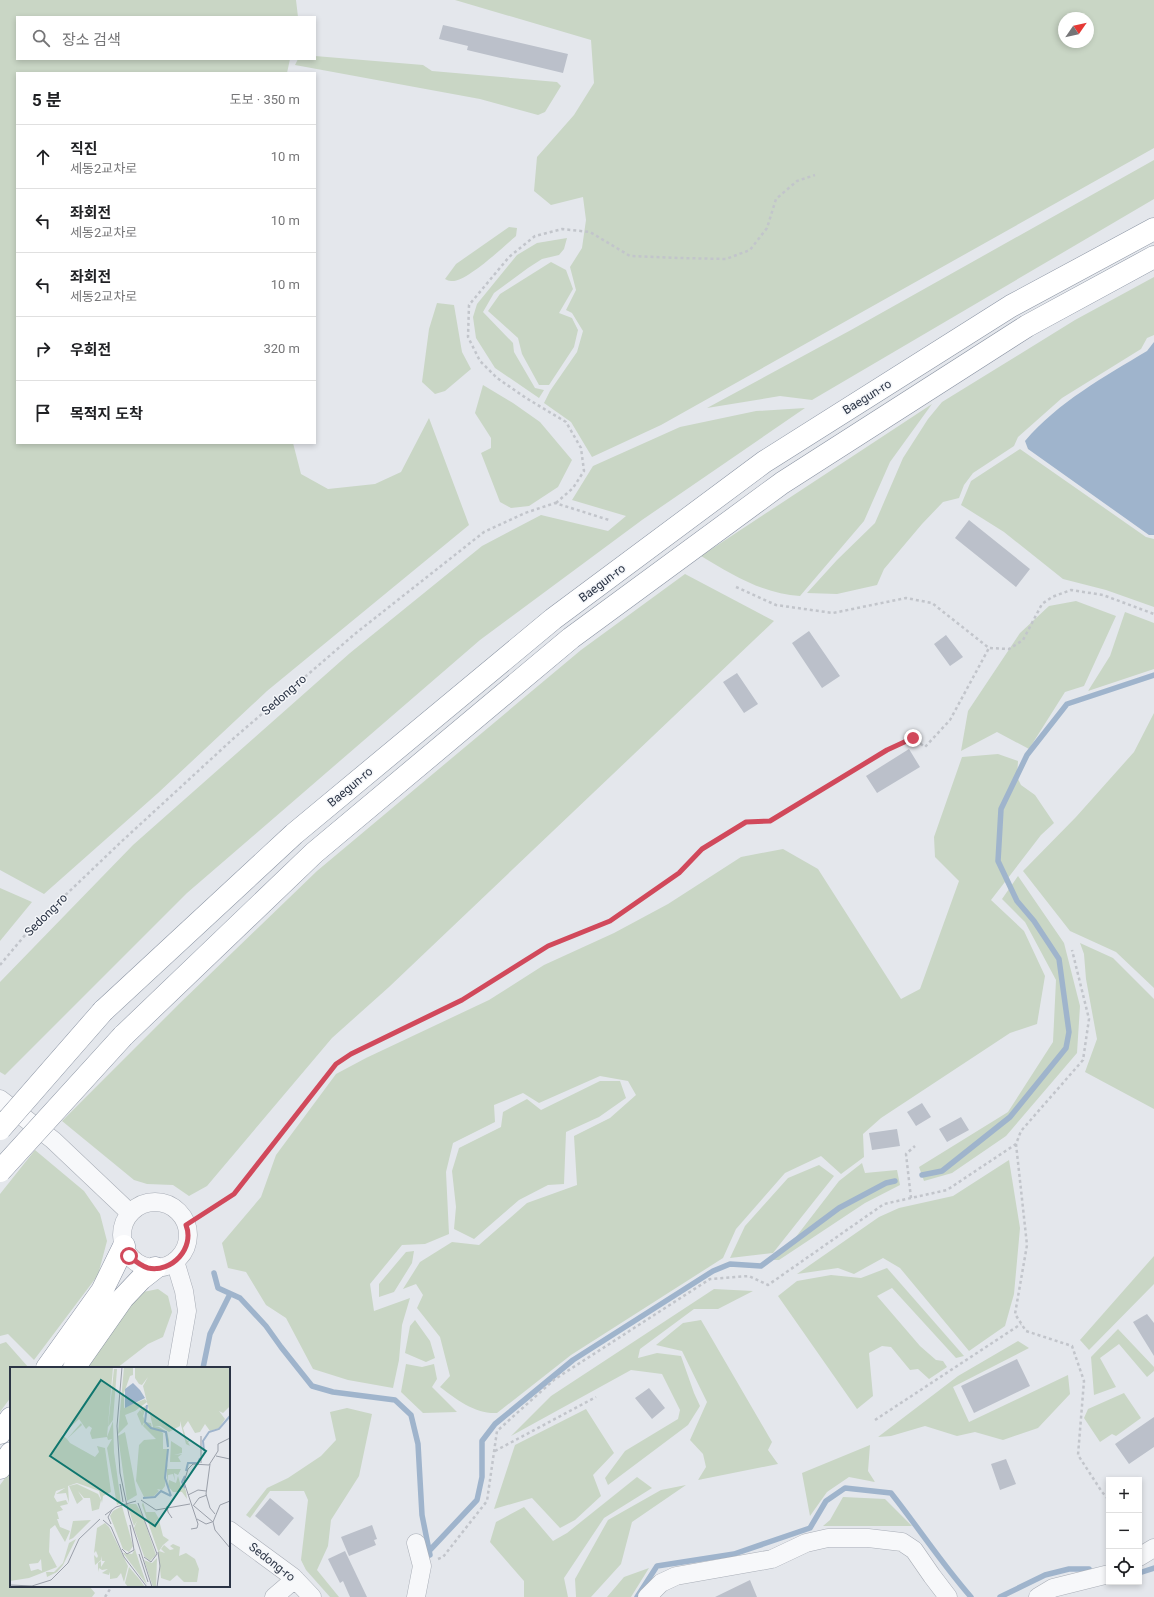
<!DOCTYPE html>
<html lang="ko">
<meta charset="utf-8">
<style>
body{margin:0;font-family:Roboto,"Noto Sans KR",sans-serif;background:#f6f6f6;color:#202124}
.controls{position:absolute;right:12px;bottom:12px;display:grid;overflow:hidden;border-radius:0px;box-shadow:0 2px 6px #0003}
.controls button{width:36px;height:36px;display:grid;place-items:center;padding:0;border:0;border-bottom:1px solid #e0e0e0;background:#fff;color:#202124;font:20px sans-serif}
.compass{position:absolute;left:1058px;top:12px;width:36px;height:36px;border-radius:50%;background:#fff;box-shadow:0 2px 6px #0003;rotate:56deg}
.stop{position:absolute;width:12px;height:12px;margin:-9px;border:3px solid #d1495b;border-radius:50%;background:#fff}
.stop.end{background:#d1495b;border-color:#fff;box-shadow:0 1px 4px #0008}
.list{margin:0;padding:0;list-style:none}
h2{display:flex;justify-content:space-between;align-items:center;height:52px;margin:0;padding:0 16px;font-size:17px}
h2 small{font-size:13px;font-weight:400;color:#757577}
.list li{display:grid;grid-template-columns:26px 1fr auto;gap:12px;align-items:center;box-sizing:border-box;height:64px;padding:0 16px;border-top:1px solid #e0e0e0}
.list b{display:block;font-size:15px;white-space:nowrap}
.list p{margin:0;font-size:13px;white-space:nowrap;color:#757577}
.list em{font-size:13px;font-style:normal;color:#757577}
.icon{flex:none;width:22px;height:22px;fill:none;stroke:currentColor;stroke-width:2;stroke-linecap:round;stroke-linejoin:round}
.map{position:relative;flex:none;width:1154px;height:1597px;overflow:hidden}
.search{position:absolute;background:#fff;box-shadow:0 2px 6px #0003;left:16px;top:16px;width:300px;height:44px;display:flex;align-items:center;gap:10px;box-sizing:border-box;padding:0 14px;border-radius:0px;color:#757577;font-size:15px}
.panel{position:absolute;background:#fff;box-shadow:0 2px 6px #0003;left:16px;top:72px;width:300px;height:372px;border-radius:0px}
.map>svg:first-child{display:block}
.green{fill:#c9d6c5;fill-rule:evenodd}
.water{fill:#9fb4cc}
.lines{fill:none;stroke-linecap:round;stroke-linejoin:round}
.stream{stroke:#9fb4cc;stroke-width:5.5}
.building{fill:#bbc0ca}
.minor-casing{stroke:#a9aeb7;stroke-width:19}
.highway-casing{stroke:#8b94a3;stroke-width:23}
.path{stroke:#c2c5cb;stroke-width:2.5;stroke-dasharray:3 3;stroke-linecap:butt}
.minor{stroke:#f7f8fa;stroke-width:18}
.highway{stroke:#fff;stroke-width:22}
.highway-bridge-casing{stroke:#8b94a3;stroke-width:23;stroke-linecap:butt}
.highway-bridge{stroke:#fff;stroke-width:22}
.route{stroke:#d1495b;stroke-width:5}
.labels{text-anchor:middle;stroke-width:3;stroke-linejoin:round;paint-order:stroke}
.street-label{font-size:12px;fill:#2b3445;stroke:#f4f6f9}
.inset-river{fill:none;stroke:#9fb4cc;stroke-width:2}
.inset-road{fill:none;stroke:#9a9fa9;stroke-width:1}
.view{fill:#0f766e;fill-opacity:0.15;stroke:#0f766e;stroke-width:2}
.inset-edge{fill:none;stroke:#2b3445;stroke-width:2}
</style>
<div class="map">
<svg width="1154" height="1597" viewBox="0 0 1154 1597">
<rect width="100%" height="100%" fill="#e4e7ec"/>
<path class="green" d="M0 0H296L298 17H17V59H290L287 73H17V443H293L301 474 328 489 375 484 401 472 429 418 469 525 267 691 158 793 44 894 0 870Z
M455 0H1154V148L661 425 592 457 571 422 544 403 550 391 577 352 583 331 572 313 566 310 576 290 570 267 582 248 586 220 583 197 551 205 534 191 537 157 574 115 594 83 591 40ZM1064 18H1088V42H1064Z
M315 56 423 65 432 71 557 82 561 86 545 112 538 115 480 99 295 65 298 59H315Z
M1154 160V199L812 400 780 396 707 408 851 330Z
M509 227 517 228 516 236C504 246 466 283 451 281 449 281 447 280 445 279L456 264Z
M567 238 564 249 559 255 542 259 528 268 494 293 483 312 513 343 514 352 535 388 544 390 539 398 495 368 476 338 473 317 477 304 517 255 537 243Z
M551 262 566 270 573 289 559 313 572 318 578 330 574 347 549 385H539L522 354 518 338 488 311 500 294Z
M1154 277V335L1147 338 1141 349 1062 398 1018 437 1014 446 973 473 964 485 959 498 943 502 922 524 884 569 877 585 837 594 807 593 837 560 875 523 903 458 928 419 942 402 1075 320Z
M437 303 454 305 462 352 471 369 445 391 435 394 422 382 429 329Z
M483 385 513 403 540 422 572 460 558 487 529 506 511 508 500 502 481 453 491 448V438L475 413Z
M932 404 890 462 864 521 800 596C763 594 731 574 701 556Z
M805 408 642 520 480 640 187 893 5 1075 0 1072V982L133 845 350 653 482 546 541 515 608 531 626 516 572 500 593 466 680 427 756 411Z
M1020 449 1146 537 1154 539V607L1106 590 1063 579 1004 532 961 505 971 481Z
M685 574 774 621 389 987 332 1038 207 1186 189 1196 173 1185 147 1184 134 1180 62 1121 179 1004 317 871 581 650Z
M1076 601 1116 616 1084 686 1065 692 1029 749 997 732 961 751 968 711 1020 633 1049 606Z
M1125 612 1154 623V669L1088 691 1110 656Z
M1154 713V988L1116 952 1070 931 1023 871 1076 817 1134 752Z
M998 754 1018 761 1017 777 1021 785 1035 795 1054 823 1041 835 991 900 1024 931 1045 976 1037 1024 1010 1033 881 1118 863 1134 864 1157 841 1174 821 1156 785 1173 736 1229 723 1258 571 1355 497 1413C475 1414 457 1400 440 1387L450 1376 440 1337 417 1308 423 1295 416 1284 403 1289 420 1262 452 1242 479 1245 527 1203 577 1185 574 1136 610 1118 636 1095 628 1081 600 1076 539 1103 523 1093 494 1105 495 1122 453 1143 446 1172 449 1234 425 1244 402 1245 370 1284 374 1311 410 1298 402 1325 399 1360 393 1388 348 1380 313 1369 286 1318 266 1305 246 1272 228 1268 222 1243 261 1197 276 1155 336 1074 366 1058 489 1000 544 965 614 933 668 904 741 857 783 849 818 869 901 999 920 989 959 881 935 857 934 837 962 757Z
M1018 876 1064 943 1080 1006 1077 1053 1006 1136 952 1173 924 1181 919 1167 1008 1112 1053 1042 1056 980 1025 922 1002 899Z
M0 888 32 902 0 941Z
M1080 943 1113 958 1154 999V1109L1085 1072 1097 1039 1086 979 1084 954Z
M600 1081H620L626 1098 599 1117 566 1132 564 1184 548 1185 519 1200 474 1239 454 1229 456 1207 452 1171 459 1148 501 1127 503 1112 527 1099 541 1110Z
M35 1150 84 1191 100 1214 107 1241 98 1275 34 1360 8 1334 0 1336V1194Z
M1009 1160 1020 1228 1014 1294 1005 1326 969 1351 900 1268 883 1258 854 1274 838 1268 797 1274 879 1217 899 1208 953 1196Z
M862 1163 865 1173 897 1170 900 1185 865 1203 779 1260H772L792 1242 839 1181Z
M819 1165 834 1176 773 1253 730 1258 745 1226 788 1178Z
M414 1251 412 1263 394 1292 379 1297V1284L406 1252Z
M1154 1256V1284L1089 1350 1080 1340Z
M887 1268 964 1356 956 1358 892 1288 877 1296 920 1346 936 1360 943 1361 947 1367 929 1379 918 1369 910 1370 891 1347 882 1346 869 1353 873 1396 857 1409 778 1296 797 1281 831 1275 861 1278Z
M158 1289 168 1296 172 1312 163 1337 148 1344 117 1368H86L132 1300 143 1292Z
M714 1289 753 1291 718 1309H694L640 1349 638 1358 657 1353 681 1356 694 1393 700 1406 688 1425 608 1485 605 1478 625 1451 678 1419 680 1410 662 1374 631 1370 511 1436 551 1396Z
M415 1320 430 1341 435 1358 426 1362 405 1353 410 1326Z
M701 1320 772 1442 768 1450 778 1464 698 1480 706 1467 703 1454 690 1440 707 1402 682 1351 656 1345 683 1323Z
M1118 1329 1154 1367V1371L1147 1377 1119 1344 1100 1358 1116 1387 1094 1395 1091 1357Z
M1018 1341 1029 1348 953 1387 969 1422 1068 1375 1070 1394 1038 1428 1003 1440 975 1432 957 1436 925 1426 891 1436 878 1437 958 1376Z
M6 1342 29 1368H11V1397L0 1412V1344Z
M406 1364 422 1367 434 1364 437 1379 432 1387 457 1412 423 1413 401 1392Z
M1124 1393 1141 1418 1116 1436 1112 1434 1100 1442 1084 1418 1088 1409Z
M347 1408 372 1414 359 1476 331 1520 328 1546 317 1570 339 1597H330L306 1570 301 1560 308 1500 304 1491H270L250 1518 246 1515 267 1488 288 1478 321 1456 336 1440 330 1412Z
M586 1409 614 1453 593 1475 601 1496 575 1520 560 1528 532 1498 494 1509 515 1445Z
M870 1445 868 1471 875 1482 849 1477 827 1492 810 1516 802 1473Z
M11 1470V1586H89L95 1593 92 1597H0V1485Z
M637 1477 652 1488 604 1518 564 1578 568 1597H524V1581L490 1542 496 1522 524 1507 553 1541 567 1533Z
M686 1485 632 1522 621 1564 591 1597H576L575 1579 608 1520 661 1490Z
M843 1497 885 1499 912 1526H823L830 1520Z
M649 1568 631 1597H607L624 1577Z"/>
<path class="water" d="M1154 342V535H1149L1028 449 1025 441C1058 402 1104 377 1147 351Z"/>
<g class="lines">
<path class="stream" d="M922 1175 942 1171 1010 1117 1066 1048 1069 1032 1059 959 1034 921 1017 901 998 861 1001 809 1027 755 1067 704 1154 675
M214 1273 218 1288 240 1298 266 1326 281 1347 312 1386 333 1392 395 1400 411 1415 418 1444 422 1515 430 1555
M203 1368 210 1334 230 1294
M430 1550 477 1500 482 1477V1441L495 1424 573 1360 713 1271 730 1264 761 1266 839 1208 886 1183 895 1181
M1139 1573 1154 1568
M637 1597 657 1566 734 1554 810 1528 826 1501 845 1488 891 1493C918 1527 942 1564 971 1597
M1000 1597 1045 1575 1069 1569H1089"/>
</g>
<path class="building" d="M443 25 568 54 563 73 467 50 468 46 439 39Z
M969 520 1030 569 1016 587 955 538Z
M809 631 840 676 822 688 792 643Z
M946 635 963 657 950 666 934 644Z
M737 673 758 704 744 713 723 682Z
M909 749 920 767 877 793 866 776Z
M922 1103 931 1117 916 1126 907 1112Z
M961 1117 969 1130 947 1142 939 1129Z
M897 1129 900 1146 872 1150 869 1133Z
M1147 1314 1154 1323V1356L1133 1322Z
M1017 1359 1030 1386 974 1413 961 1386Z
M649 1388 665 1408 652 1419 635 1398Z
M1154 1417V1447L1129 1464 1115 1444Z
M1006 1459 1016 1484 1000 1490 991 1464Z
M270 1498 294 1518 279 1536 255 1516Z
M372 1525 377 1539 374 1540 376 1545 349 1556 341 1537Z
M345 1551 367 1597H350L343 1581 340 1583 328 1559Z
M750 1580 757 1597H715Z"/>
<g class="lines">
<g class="minor-casing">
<path id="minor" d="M0 1099 53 1140 130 1213
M122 1235a33 33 0 1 1 66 0a33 33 0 1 1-66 0Z
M175 1261 184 1291 187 1311 177 1368
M229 1530 293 1577 312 1597
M1139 1557 1154 1548
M274 1597 295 1579
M416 1597 422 1566 416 1543
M647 1597 661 1583 676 1576 772 1559 806 1543 828 1538H868L902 1542 914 1550 932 1576 948 1597
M1038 1597 1053 1588 1109 1574"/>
</g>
<g class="highway-casing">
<path id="highway" d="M103 1011 294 834 553 619 764 462 1011 306 1154 229
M123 1036 314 853 571 638 782 483 1027 326 1154 257
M47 1368 102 1291 124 1246
M74 1368 123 1298 141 1279 155 1268
M0 1433 11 1418
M0 1468 11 1453"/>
</g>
<path class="path" d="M556 503 573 488 584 471 581 448 566 422 526 398 497 378 480 361 468 337 469 305 509 257 535 236 562 229 590 232 630 256 678 258 726 259 750 250 767 228 776 199 797 181 815 175
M736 587 776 605 833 613 906 598 932 603 989 648 1009 649 1023 640 1042 604 1052 597 1071 590 1103 595 1154 614
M0 965 31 928 121 842 234 738 356 633 484 532 525 513 555 503 609 520
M1016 1144 1027 1245 1015 1314 1026 1331 1072 1346 1084 1381 1078 1455 1102 1492 1109 1500
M911 1198 906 1154 915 1146
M186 1225 234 1194 336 1064 351 1054 462 1000 548 946 610 921 679 873 702 849 746 822 770 821 887 750 913 738 925 747 950 720 989 648
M875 1420 1021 1324
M495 1451 596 1397
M438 1559 443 1557 487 1501 497 1431 555 1379 710 1279 749 1276 768 1285 884 1204 947 1190 1016 1144 1021 1131 1083 1060 1089 1019 1072 950
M105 1597 112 1586"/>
<use href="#minor" class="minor"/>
<use href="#highway" class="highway"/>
<g class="highway-bridge-casing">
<path id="highway-bridge" d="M0 1129 103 1011
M0 1171 123 1036"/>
</g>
<use href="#highway-bridge" class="highway-bridge"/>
</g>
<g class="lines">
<path class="route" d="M129 1256C135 1261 141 1266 148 1268 172 1273 195 1248 186 1225L234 1194 336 1064 351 1054 462 1000 548 946 610 921 679 873 702 849 746 822 770 821 887 750 913 738"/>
</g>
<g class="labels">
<g class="street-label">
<text transform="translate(867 397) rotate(-32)" y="4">Baegun-ro</text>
<text transform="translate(602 583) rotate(-37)" y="4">Baegun-ro</text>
<text transform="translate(284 695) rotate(-41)" y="4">Sedong-ro</text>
<text transform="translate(350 787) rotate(-40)" y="4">Baegun-ro</text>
<text transform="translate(46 915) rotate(-45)" y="4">Sedong-ro</text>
<text transform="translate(272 1562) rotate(38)" y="4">Sedong-ro</text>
</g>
</g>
<g transform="translate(10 1367)">
<rect width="220" height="220" fill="#e4e7ec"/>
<path d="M0 0H103L97 70 82 72 80 66 82 61 79 59 76 62 69 52 52 68 57 72 71 56 72 58 57 72 60 76 85 90 89 85 87 79 95 81 101 125 93 129 92 136 89 124 67 116 58 119 59 136 56 126 46 127 55 121 46 124 44 130 47 135 56 133 58 137 50 139 53 143 47 145 49 152H47L50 160 60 164 55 175 45 158 40 162 39 185 47 200 19 211 0 214ZM31 192 32 204 28 202 21 204 19 197 28 196ZM114 0H123V8L120 9 114 26V41L135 32 137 35 125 44 115 48 118 57 108 67ZM125 0H220V39L213 46 209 44 203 47 209 44 215 52 209 61 200 64 195 57 190 65 185 66 178 54 173 61 177 74 181 73 178 75 180 79 176 77 170 54V59L159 65 150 59 144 60H149L157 65 159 73V80L155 66 151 63H149L153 66V82H158L155 119 152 123 147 122 149 124 144 129 134 130 126 114 129 78 134 73 146 72 133 59 135 55 141 56 142 61 143 60 133 19 138 10 132 18 129 17 125 11ZM104 2H107L103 53 98 60ZM137 38 133 49 135 54 132 59 127 47 130 43 133 47 130 42ZM103 54 104 85 111 136 107 138 97 81 102 72 98 73 97 70ZM115 65 127 128 117 134 108 69ZM161 74 172 81V86L164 88 172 87 168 90 171 95H160ZM158 96 157 102H171L168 108 164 106 165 114 163 107 158 108 157 119V99ZM168 109 172 123V115L176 124 177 132 172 125H163L158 119 159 113 166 116ZM67 117 88 127 91 133 89 142 82 144 80 131H74L68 124 73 132 67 137 59 119ZM133 135 136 145H145L149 152 147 153 145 156 149 153 153 169 159 173 153 178 149 184 155 186 151 182 154 178 160 183 164 182 160 179 163 177 170 180 169 189 176 186 185 192 189 202 187 215H174L167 208 160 214 151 211 148 184 132 138ZM117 137H126L132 147 146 188 140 194 134 189 124 161 127 154 124 159ZM112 139 123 179 119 185 113 182 100 149 103 144ZM81 153 63 171 59 173 63 154ZM95 156 99 160 118 199 114 215 111 206 107 211 100 212V205L99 208 92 206 98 202 92 203 89 201 88 205V196L91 194V200L95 194H92L91 189V193L85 198 84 188 87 191 88 189 86 184 84 186 87 161ZM66 172 53 198 47 205 37 210 36 205H44L53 196 59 176ZM125 182 130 198 137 218 113 186 122 187ZM147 191 146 220H143L134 193 142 196ZM119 200 130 213 135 220H118L115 216Z" fill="#c9d6c5" fill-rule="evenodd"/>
<path d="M123 16 130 23 135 31 115 41V22Z" fill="#9fb4cc"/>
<path class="inset-river" d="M137 38 135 55 141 61 156 65 158 80M158 82 155 111 161 129M194 84 193 74 199 65 209 62 220 49M176 104 178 96H188L190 91M175 109 172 115 175 121M133 131 145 130 151 124 161 129"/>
<path class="inset-road" d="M112 0 107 59 110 106 119 148 142 220M206 89 220 92M191 96V69M200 97 196 127 200 141 205 147M110 117 113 135M178 128 188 123 196 124M131 133 146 143 180 137M128 136 147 187 141 195 134 190M157 139 158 145 162 151M183 139 189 131 197 128M184 139 203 155 205 163 220 181M95 148 106 140 126 134M187 152 196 157 202 155M93 153 101 160 114 190 137 220M203 155 210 138 220 134M101 157 98 150 102 143M181 162 187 161 188 157 174 115 178 102 183 97 199 98 208 84V77L220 71M112 182 117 187 124 183 120 158M129 187 138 215M0 218 22 219 41 213 58 196 69 172 90 152M147 220 150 199 148 185"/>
<path class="view" d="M91 13 196 84 145 159 40 89Z"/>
<rect width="220" height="220" class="inset-edge"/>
</g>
</svg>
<div class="controls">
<button>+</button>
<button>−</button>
<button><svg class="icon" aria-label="locate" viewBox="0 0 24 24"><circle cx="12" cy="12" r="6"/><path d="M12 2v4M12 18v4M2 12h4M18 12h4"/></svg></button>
</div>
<svg class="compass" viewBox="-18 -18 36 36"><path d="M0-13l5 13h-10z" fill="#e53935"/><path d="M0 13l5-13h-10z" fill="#757577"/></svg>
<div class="stop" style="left:129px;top:1256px"></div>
<div class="stop end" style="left:913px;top:738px"></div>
<div class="search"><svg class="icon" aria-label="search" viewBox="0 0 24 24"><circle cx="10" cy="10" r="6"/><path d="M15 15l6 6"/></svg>장소 검색</div>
<section class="panel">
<h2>5 분<small>도보 · 350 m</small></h2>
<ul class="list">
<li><svg class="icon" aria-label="ahead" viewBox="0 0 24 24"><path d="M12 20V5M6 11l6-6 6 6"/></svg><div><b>직진</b><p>세동2교차로</p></div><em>10 m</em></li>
<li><svg class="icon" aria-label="left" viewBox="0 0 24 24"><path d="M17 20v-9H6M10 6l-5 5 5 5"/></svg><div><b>좌회전</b><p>세동2교차로</p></div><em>10 m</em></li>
<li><svg class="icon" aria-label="left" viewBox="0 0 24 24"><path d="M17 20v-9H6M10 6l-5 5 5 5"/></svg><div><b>좌회전</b><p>세동2교차로</p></div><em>10 m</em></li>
<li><svg class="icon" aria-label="right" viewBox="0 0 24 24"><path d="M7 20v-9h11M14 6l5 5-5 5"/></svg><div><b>우회전</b></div><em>320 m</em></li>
<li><svg class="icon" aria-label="arrive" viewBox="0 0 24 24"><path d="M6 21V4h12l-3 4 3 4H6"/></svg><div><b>목적지 도착</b></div></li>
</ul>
</section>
</div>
